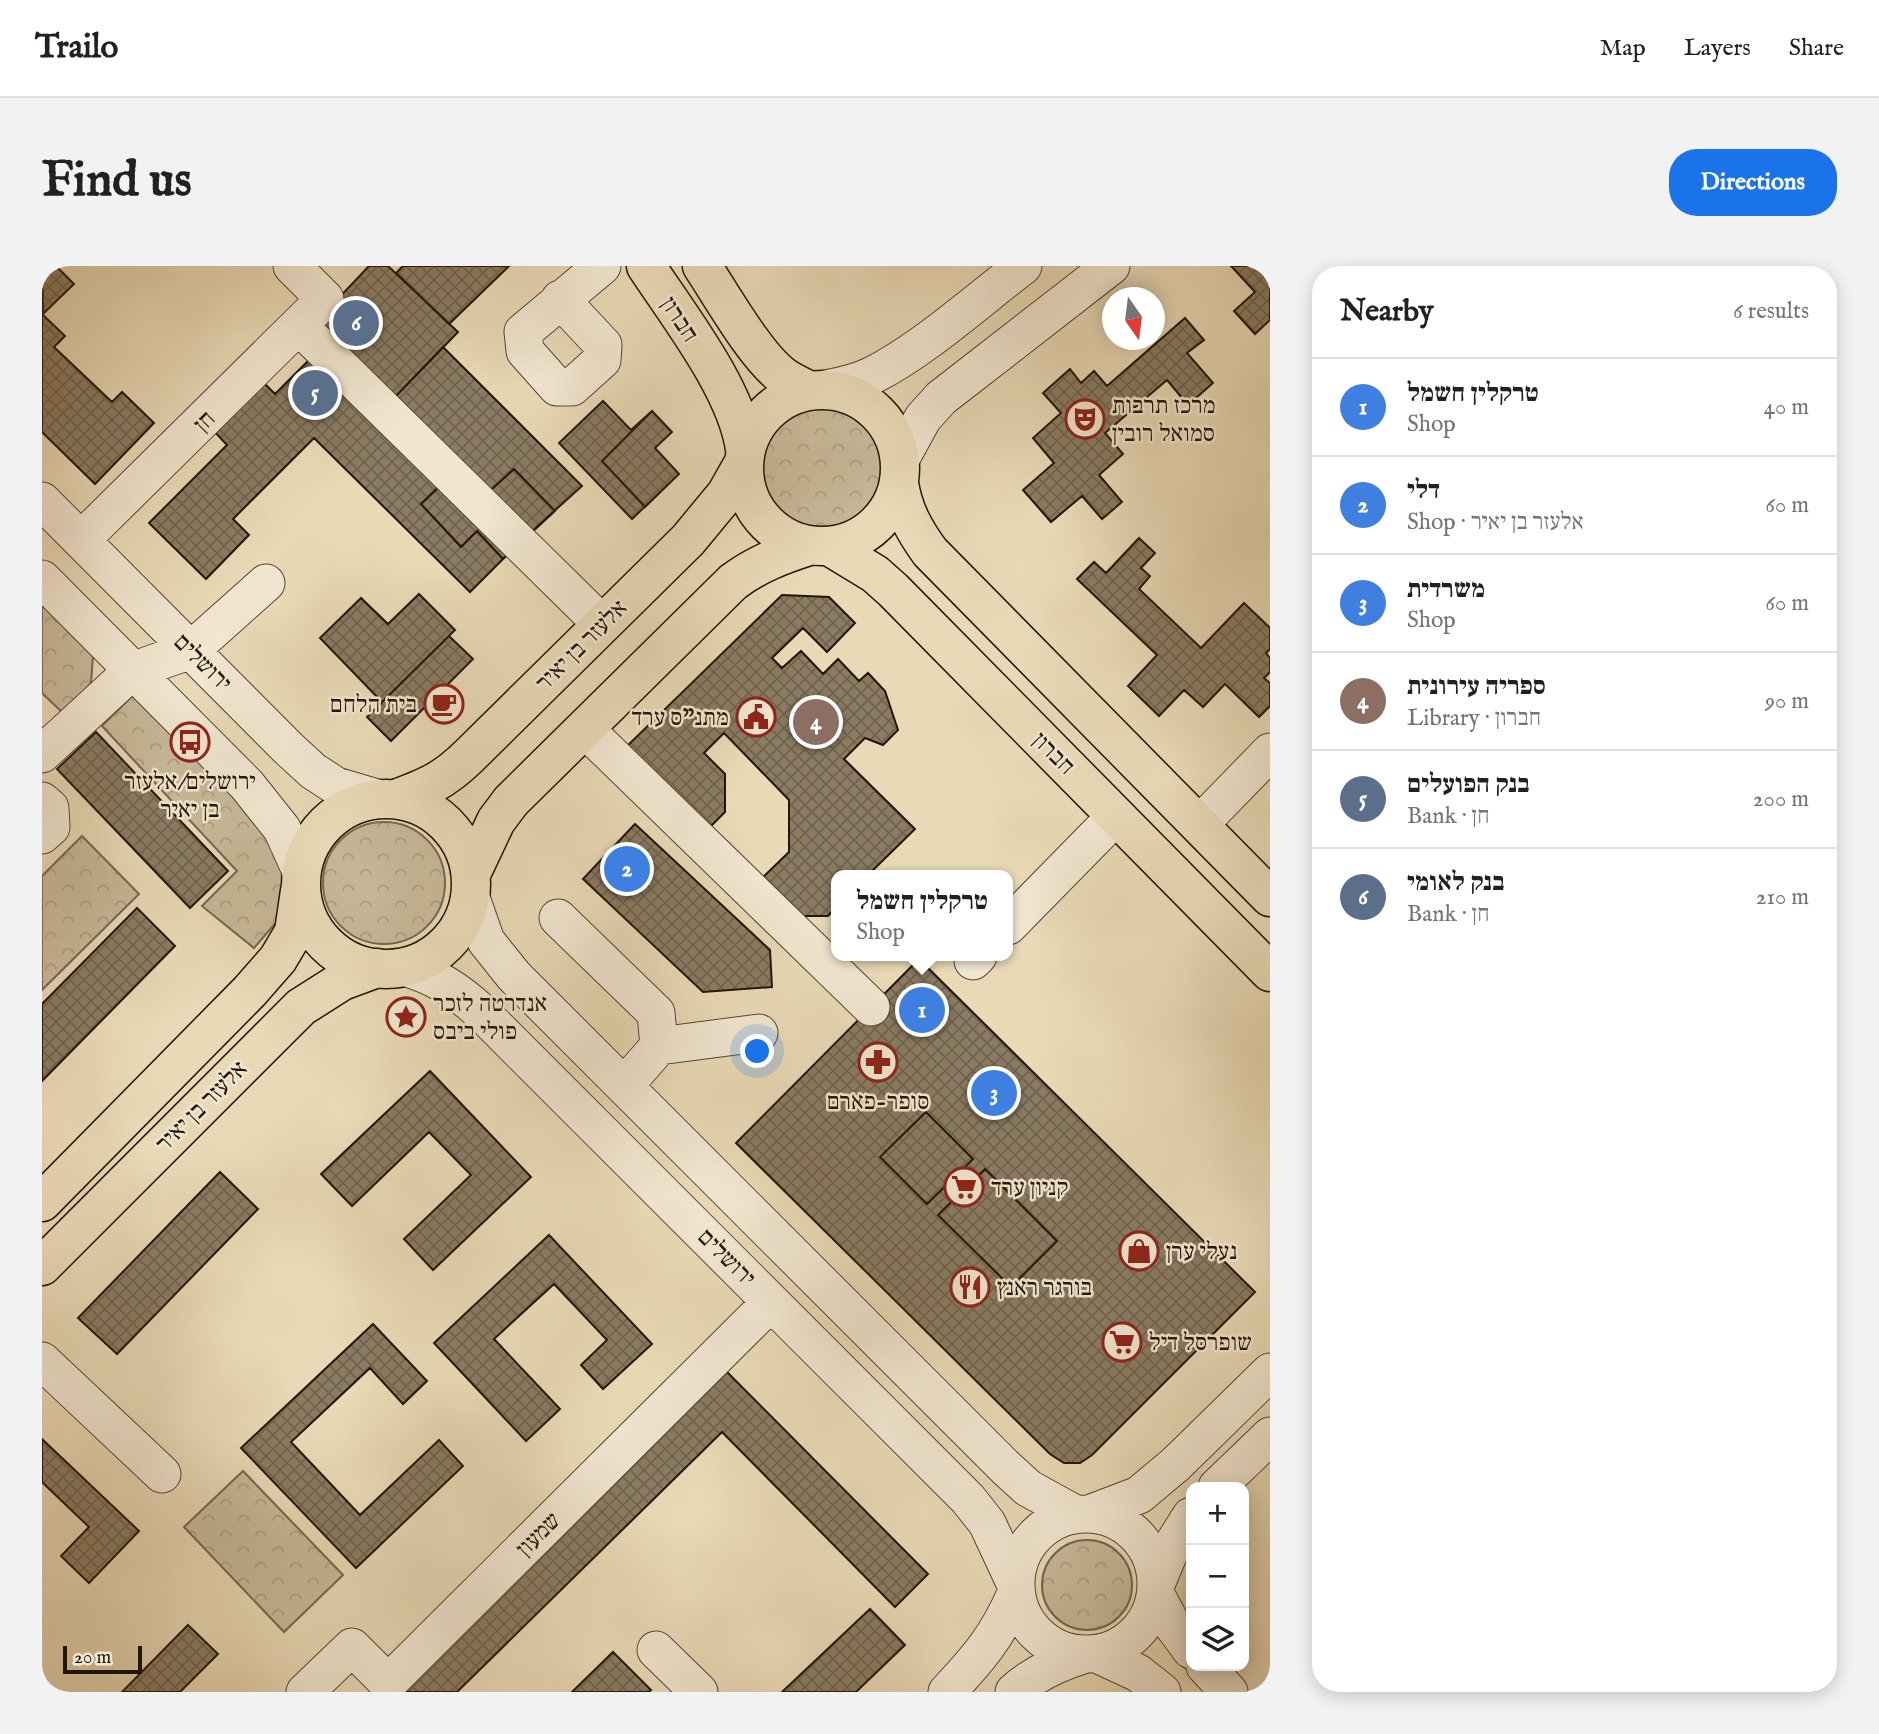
<!DOCTYPE html>
<meta charset="utf-8">
<style>
body{margin:0;font-family:"IM FELL English","Frank Ruhl Libre",serif;background:#f2f2f2;color:#202124}
.controls{position:absolute;right:21px;bottom:21px;display:grid;overflow:hidden;border-radius:14px;box-shadow:0 4px 18px #0003}
.controls button{width:63px;height:63px;display:grid;place-items:center;padding:0;border:0;border-bottom:2px solid #e0e0e0;background:#fff;color:#202124;font:35px sans-serif}
.compass{position:absolute;left:1060px;top:21px;width:63px;height:63px;border-radius:50%;background:#fff;box-shadow:0 4px 18px #0003;rotate:166deg}
.scale{position:absolute;left:21px;bottom:18px;width:79px;box-sizing:border-box;padding-left:7px;border:4px solid #231606;border-top:0;font-size:19px;line-height:24px;white-space:nowrap;color:#231606;-webkit-text-stroke:5px #f1e6d0;paint-order:stroke}
.you{position:absolute;left:716px;top:786px;width:24px;height:24px;margin:-18px;border:5px solid #fff;border-radius:50%;background:#1a73e8;box-shadow:0 0 0 10px #1a73e833}
.badge{display:grid;place-items:center;width:46px;height:46px;border-radius:50%;background:#1a73e8;color:#fff;font-size:23px;font-weight:700}
.pin{position:absolute;translate:-50% -50%;border:4px solid #fff;box-shadow:0 2px 7px #0006}
.popup{position:absolute;left:789px;top:604px;width:182px;height:91px;box-sizing:border-box;display:grid;place-content:center;border-radius:14px;background:#fff;filter:drop-shadow(0 2px 5px #0005);font-size:23px;white-space:nowrap;color:#757577}
.popup b{font-size:26px;color:#202124}
.popup::after{content:'';position:absolute;left:50%;top:100%;margin-left:-14px;border:14px solid transparent;border-top-color:#fff}
.list{margin:0;padding:0;list-style:none}
h2{display:flex;justify-content:space-between;align-items:center;height:91px;margin:0;padding:0 28px;font-size:30px}
h2 small{font-size:23px;font-weight:400;color:#757577}
.list li{display:grid;grid-template-columns:46px 1fr auto;gap:21px;align-items:center;box-sizing:border-box;height:98px;padding:0 28px;border-top:2px solid #e0e0e0}
.list b{display:block;font-size:26px;white-space:nowrap}
.list p{margin:0;font-size:23px;white-space:nowrap;color:#757577}
.list em{font-size:23px;font-style:normal;color:#757577}
.icon{flex:none;width:38px;height:38px;fill:none;stroke:currentColor;stroke-width:2;stroke-linecap:round;stroke-linejoin:round}
.map{position:relative;flex:none;width:1228px;height:1426px;overflow:hidden;border-radius:28px}
header{display:flex;align-items:center;gap:42px;box-sizing:border-box;height:98px;padding:0 35px;background:#fff;border-bottom:2px solid #e0e0e0}
header strong{font-size:33px}
nav{display:flex;gap:38px;margin-inline-start:auto;font-size:24px}
.intro{display:flex;align-items:center;justify-content:space-between;box-sizing:border-box;height:168px;padding:0 42px}
h1{margin:0;font-size:49px}
.button{padding:18px 32px;border-radius:28px;background:#1a73e8;color:#fff;font-size:24px;font-weight:700}
main{display:flex;gap:42px;padding:0 42px}
aside{flex:1;background:#fff;border-radius:28px;box-shadow:0 4px 18px #0003}
.map>svg:first-child{display:block}
.park{fill:url(#park-crowns);stroke:#75674f;stroke-width:2}
.building{fill:url(#building-cross-hatch);stroke:#231606;stroke-width:2}
.lines{fill:none;stroke-linecap:round;stroke-linejoin:round}
.minor-casing{stroke:#544732;stroke-width:39}
.major-casing{stroke:#231606;stroke-width:41}
.minor{stroke:#f1e6d0;stroke-width:37}
.major{stroke:#e9d9b6;stroke-width:38}
.labels{text-anchor:middle;stroke-width:5;stroke-linejoin:round;paint-order:stroke}
.street-label{font-size:24px;fill:#231606;stroke:#f1e6d0}
.poi-label{font-size:24px;fill:#231606;stroke:#f1e6d0;text-anchor:start}
</style>
<header>
<strong>Trailo</strong>
<nav><a>Map</a><a>Layers</a><a>Share</a></nav>
</header>
<div class="intro"><h1>Find us</h1><a class="button">Directions</a></div>
<main>
<div class="map">
<svg width="1228" height="1426" viewBox="0 0 1228 1426">
<defs>
<pattern id="park-crowns" width="20" height="18" patternUnits="userSpaceOnUse" patternTransform="scale(1.75)"><rect width="20" height="18" fill="#c7b898"/><path d="M2 6a3 3 0 1 1 6 0M12 15a3 3 0 1 1 6 0" fill="none" stroke="#ab9d82"/></pattern>
<pattern id="building-cross-hatch" width="8" height="8" patternUnits="userSpaceOnUse" patternTransform="scale(1.75)"><rect width="8" height="8" fill="#8a7b62"/><path d="M0 0l8 8M0 8l8-8" fill="none" stroke="#70644f"/></pattern>
</defs>
<rect width="100%" height="100%" fill="#e9d9b6"/>
<filter id="stains"><feTurbulence type="fractalNoise" baseFrequency=".00286" numOctaves="4"/><feColorMatrix values="0 0 0 0 .2 0 0 0 0 .09 0 0 0 0 .02 0 0 0 .5 -.17"/></filter>
<radialGradient id="worn" r=".72"><stop offset=".6" stop-color="#630" stop-opacity="0"/><stop offset="1" stop-color="#630" stop-opacity=".3"/></radialGradient>
<path class="park" d="M718 203a61 61 0 1 1 122 0a61 61 0 1 1-122 0Z
M0 331 52 376 49 417 24 450 0 427Z
M94 426 226 563 243 597 244 627 237 653 212 682 160 640 195 605 60 460Z
M281 617a61 61 0 1 1 122 0a61 61 0 1 1-122 0Z
M40 570 97 628 0 724V610Z
M201 1205 301 1309 242 1366 142 1261Z
M1000 1319a45 45 0 1 1 90 0a45 45 0 1 1-90 0Z"/>
<path class="building" d="M0 0 7 3 14 0 32 18 1 48Z
M327 0H346L416 66 352 132 273 57Z
M361 0H467L407 58 354 7Z
M1189 0H1220L1228 8V54L1213 68 1192 45 1213 26Z
M0 48 23 70 12 81 70 136 80 126 112 157 53 218 0 166Z
M1143 52 1162 74 1145 87 1171 117 1146 139 1125 114 1063 167 1081 188 1057 209 1080 236 1060 253 1040 230 1009 256 981 224 1012 197 991 172 1019 147 1001 127 1028 103 1039 117 1052 105 1065 120Z
M401 81 540 220 488 267 352 132Z
M273 88 471 283 428 326 272 172 191 253 207 269 164 313 107 257 185 179 171 164 220 115 233 128Z
M561 135 589 164 610 145 630 166 613 182 637 208 590 253 517 177Z
M610 145 630 166 613 182 637 208 603 241 560 195Z
M472 203 513 245 461 293 435 265 419 281 379 238 414 205 440 232Z
M1097 272 1113 287 1099 302 1108 310 1097 323 1159 382 1202 337 1228 362V383L1224 387 1228 392V406L1222 412 1228 417V440L1217 451 1183 418 1161 441 1142 424 1117 450 1086 420 1115 389 1035 313 1052 296 1064 307Z
M377 328 413 364 340 436 278 372 319 332 346 358Z
M740 329 787 331 813 357 785 386 761 362 730 392 740 402 759 385 781 408 796 393 817 415 826 407 843 425 856 464 841 479 823 472 802 493 873 563 826 609H794V641L786 650H749L716 616 747 586V534L682 467 662 487 683 508V546L660 569 579 486Z
M407 370 431 393 349 475 325 451Z
M54 466 186 605 148 642 15 503Z
M593 558 728 684 730 721 661 726 541 613Z
M95 642 133 680 0 815V738Z
M877 693 1213 1026 1050 1189 1038 1197H1022L1008 1188 694 877Z
M388 805 489 911 391 1004 362 973 429 909 387 866 310 940 279 908Z
M884 846 931 893 885 938 838 891Z
M943 903 1015 975 969 1021 896 949Z
M178 906 216 943 75 1088 36 1052Z
M507 969 610 1078 561 1123 539 1099 565 1074 512 1018 452 1073 518 1143 484 1175 392 1077Z
M331 1058 385 1115 361 1138 328 1102 249 1176 318 1249 397 1174 421 1200 314 1302 199 1182Z
M683 1104 886 1308 853 1341 680 1166 415 1426H354Z
M0 1173 97 1265 47 1317 19 1290 47 1261 0 1216Z
M828 1343 863 1379 814 1426H740Z
M146 1359 176 1388 138 1426H80Z
M571 1386 609 1424 607 1426H530Z"/>
<g class="lines">
<g class="minor-casing">
<path id="minor" d="M518 33 561 79 560 94 530 121H515L483 85 481 66 560 0
M257 60 560 358
M784 123C800 120 817 116 831 109 882 83 935 35 981 0
M859 192 881 152 899 132 1069 0
M0 235 246 482 271 505 294 520 338 533
M39 274 283 33 250 0
M0 313 205 519 240 563 259 605
M543 463 829 741
M0 488 90 405 149 384 224 317
M0 535 8 542 9 561 0 569
M1157 559 1228 486
M428 629 444 675 472 710 963 1201 986 1222 1033 1248
M516 652 614 747 617 780 582 820
M966 660 1074 550
M931 695 936 690
M362 701C393 710 415 724 439 746L926 1233 945 1257 973 1317
M617 780 717 767
M0 1095 120 1208
M1175 1221 1228 1170
M974 1318a70 70 0 1 1 140 0a70 70 0 1 1-140 0Z
M1047 1248 1097 1229 1134 1198 1228 1106
M1115 1316 1130 1280 1149 1250
M1114 1329 1129 1357 1149 1384
M614 1384 657 1426
M1055 1388 1096 1407 1120 1426
M1163 1400 1187 1426
M263 1426 310 1381 346 1417 729 1036
M905 1426C936 1393 956 1370 974 1327
M972 1426C991 1408 1016 1397 1041 1389"/>
</g>
<g class="major-casing">
<path id="major" d="M604 0C637 50 695 124 703 183
M660 0C680 30 714 91 742 111 749 116 758 120 766 124
M702 202a78 78 0 1 1 156 0a78 78 0 1 1-156 0Z
M857 217C861 244 872 264 888 286L1228 631
M787 280 833 308 851 324 1228 706
M259 618a85 85 0 1 1 170 0a85 85 0 1 1-170 0Z
M354 533C386 521 401 515 426 491L646 274 684 228 701 198
M429 608 454 555 469 535 691 316C715 298 739 289 767 280
M0 936 208 725 236 693 252 666 258 625
M0 1000 259 741 300 715 335 702"/>
</g>
<use href="#minor" class="minor"/>
<use href="#major" class="major"/>
</g>
<defs>
<g id="theatre-ring" transform="scale(2.0125)"><circle r="9.5" fill="#f1e6d0" stroke="#8f2418" stroke-width="1.5"/><path d="M-5-5.5Q0-4 5-5.5V0Q5 5 0 6Q-5 5-5 0ZM-3.3-2.5H-1v1.5H-3.3ZM1-2.5H3.3v1.5H1ZM-2.8 1Q0 5.5 2.8 1Z" fill="#8f2418"/></g>
<g id="cafe-ring" transform="scale(2.0125)"><circle r="9.5" fill="#f1e6d0" stroke="#8f2418" stroke-width="1.5"/><path d="M-5.5-4.5H6V0H3Q3 3.5 0 3.5H-2.5Q-5.5 3.5-5.5 0ZM3-3.2v2h1.7v-2ZM-6 4.5H4V6H-6Z" fill="#8f2418"/></g>
<g id="civic-ring" transform="scale(2.0125)"><circle r="9.5" fill="#f1e6d0" stroke="#8f2418" stroke-width="1.5"/><path d="M-.6-6.5H3V-4.5H.6V-3L4-1V1h2V6H-6V1h2V-1L-.6-3ZM-1.2 2.5V6h2.4V2.5Z" fill="#8f2418"/></g>
<g id="bus-ring" transform="scale(2.0125)"><circle r="9.5" fill="#f1e6d0" stroke="#8f2418" stroke-width="1.5"/><path d="M-5-6H5V4H4V6H2V4H-2V6H-4V4H-5ZM-3.5-4V0h7V-4ZM-3.5 1.2v1.5H-2V1.2ZM2 1.2v1.5H3.5V1.2Z" fill="#8f2418"/></g>
<g id="sight-ring" transform="scale(2.0125)"><circle r="9.5" fill="#f1e6d0" stroke="#8f2418" stroke-width="1.5"/><path d="M0-6L1.8-2.2L6-1.7L2.9 1.2L3.7 5.4L0 3.3L-3.7 5.4L-2.9 1.2L-6-1.7L-1.8-2.2Z" fill="#8f2418"/></g>
<g id="pharmacy-ring" transform="scale(2.0125)"><circle r="9.5" fill="#f1e6d0" stroke="#8f2418" stroke-width="1.5"/><path d="M-2-6h4v4h4v4h-4v4h-4v-4h-4v-4h4Z" fill="#8f2418"/></g>
<g id="supermarket-ring" transform="scale(2.0125)"><circle r="9.5" fill="#f1e6d0" stroke="#8f2418" stroke-width="1.5"/><path d="M-6-5.5h2.5l.6 2H6L4.5 2H-2.5L-4.4-4H-6ZM-1.5 3.2a1.3 1.3 0 1 0 .1 0ZM3 3.2a1.3 1.3 0 1 0 .1 0Z" fill="#8f2418"/></g>
<g id="shop-ring" transform="scale(2.0125)"><circle r="9.5" fill="#f1e6d0" stroke="#8f2418" stroke-width="1.5"/><path d="M-5-2.5h2.3a2.7 3.5 0 0 1 5.4 0H5L5.5 6h-11ZM-1.5-2.5h3a1.5 2.3 0 0 0-3 0Z" fill="#8f2418"/></g>
<g id="restaurant-ring" transform="scale(2.0125)"><circle r="9.5" fill="#f1e6d0" stroke="#8f2418" stroke-width="1.5"/><path d="M-5-6h1v4h1v-4h1v4h1v-4h1v5L-1.5 .5V6h-2V.5L-5-1ZM5-6V6H3V1.5H1.5Q1.5-4 5-6Z" fill="#8f2418"/></g>
</defs>
<g fill-rule="evenodd">
<use href="#theatre-ring" x="1043" y="153"/>
<use href="#cafe-ring" x="402" y="438"/>
<use href="#civic-ring" x="714" y="451"/>
<use href="#bus-ring" x="148" y="476"/>
<use href="#sight-ring" x="364" y="751"/>
<use href="#pharmacy-ring" x="836" y="796"/>
<use href="#supermarket-ring" x="922" y="921"/>
<use href="#shop-ring" x="1097" y="985"/>
<use href="#restaurant-ring" x="928" y="1021"/>
<use href="#supermarket-ring" x="1080" y="1076"/>
</g>
<g class="labels">
<g class="street-label">
<text transform="translate(638 53) rotate(57)" y="8">חברון</text>
<text transform="translate(162 155) rotate(-45)" y="8">חן</text>
<text transform="translate(539 379) rotate(-45)" y="8">אלעזר בן יאיר</text>
<text transform="translate(161 396) rotate(45)" y="8">ירושלים</text>
<text transform="translate(1012 487) rotate(45)" y="8">חברון</text>
<text transform="translate(159 840) rotate(-45)" y="8">אלעזר בן יאיר</text>
<text transform="translate(685 991) rotate(45)" y="8">ירושלים</text>
<text transform="translate(496 1268) rotate(-45)" y="8">שמעון</text>
</g>
<g class="poi-label">
<text x="1070" y="147">מרכז תרבות<tspan x="1070" dy="28">סמואל רובין</tspan></text>
<text x="375" y="446" text-anchor="end">בית הלחם</text>
<text x="687" y="459" text-anchor="end">מתנ"ס ערד</text>
<text x="148" y="523" text-anchor="middle">ירושלים/אלעזר<tspan x="148" dy="28">בן יאיר</tspan></text>
<text x="391" y="745">אנדרטה לזכר<tspan x="391" dy="28">פולי ביבס</tspan></text>
<text x="836" y="843" text-anchor="middle">סופר-פארם</text>
<text x="949" y="929">קניון ערד</text>
<text x="1124" y="993">נעלי ערן</text>
<text x="955" y="1029">בורגר ראנץ</text>
<text x="1107" y="1084">שופרסל דיל</text>
</g>
</g>
<rect width="100%" height="100%" filter="url(#stains)"/>
<rect width="100%" height="100%" fill="url(#worn)"/>
</svg>
<div class="controls">
<button>+</button>
<button>−</button>
<button><svg class="icon" aria-label="layers" viewBox="0 0 24 24"><path d="M12 4l9 5-9 5-9-5zM3 14l9 5 9-5"/></svg></button>
</div>
<svg class="compass" viewBox="-18 -18 36 36"><path d="M0-13l5 13h-10z" fill="#e53935"/><path d="M0 13l5-13h-10z" fill="#757577"/></svg>
<div class="scale">20 m</div>
<div class="you"></div>
<div class="pin badge" style="left:880px;top:744px;background:#3f7fe0">1</div>
<div class="popup"><b>טרקלין חשמל</b>Shop</div>
<div class="pin badge" style="left:585px;top:603px;background:#3f7fe0">2</div>
<div class="pin badge" style="left:952px;top:827px;background:#3f7fe0">3</div>
<div class="pin badge" style="left:774px;top:456px;background:#8d6e63">4</div>
<div class="pin badge" style="left:273px;top:127px;background:#5c6f8a">5</div>
<div class="pin badge" style="left:314px;top:57px;background:#5c6f8a">6</div>
</div>
<aside>
<h2>Nearby<small>6 results</small></h2>
<ul class="list">
<li><span class="badge" style="background:#3f7fe0">1</span><div><b>טרקלין חשמל</b><p>Shop</p></div><em>40 m</em></li>
<li><span class="badge" style="background:#3f7fe0">2</span><div><b>דלי</b><p>Shop · אלעזר בן יאיר</p></div><em>60 m</em></li>
<li><span class="badge" style="background:#3f7fe0">3</span><div><b>משרדית</b><p>Shop</p></div><em>60 m</em></li>
<li><span class="badge" style="background:#8d6e63">4</span><div><b>ספריה עירונית</b><p>Library · חברון</p></div><em>90 m</em></li>
<li><span class="badge" style="background:#5c6f8a">5</span><div><b>בנק הפועלים</b><p>Bank · חן</p></div><em>200 m</em></li>
<li><span class="badge" style="background:#5c6f8a">6</span><div><b>בנק לאומי</b><p>Bank · חן</p></div><em>210 m</em></li>
</ul>
</aside>
</main>
